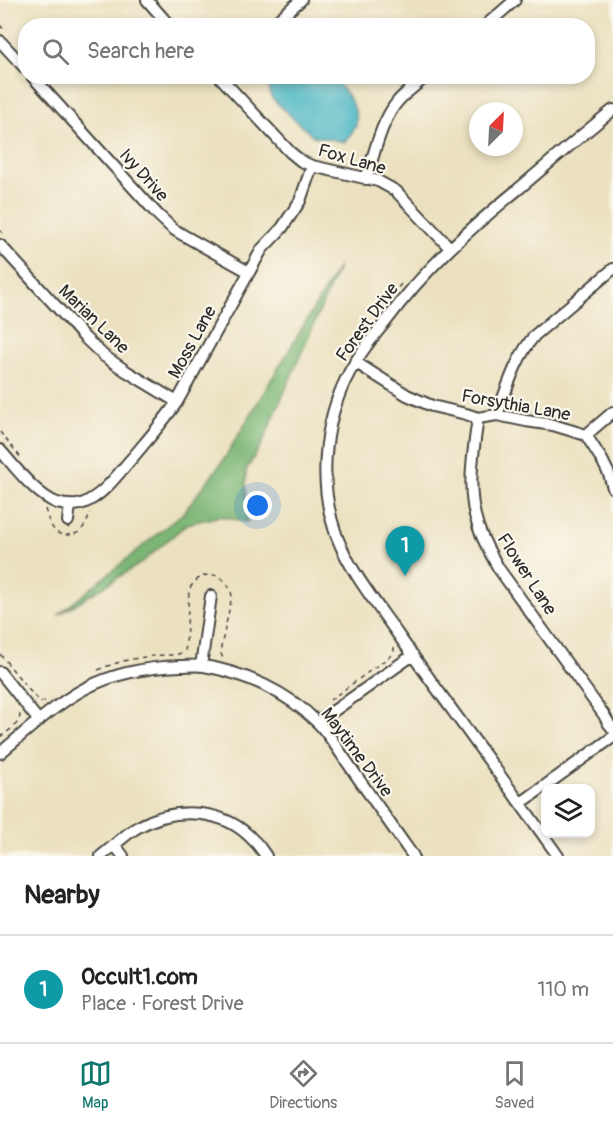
<!DOCTYPE html>
<meta charset="utf-8">
<style>
body{margin:0;font-family:Pangolin,sans-serif;background:#f6f6f6;color:#222}
.controls{position:absolute;right:18px;bottom:18px;display:grid;overflow:hidden;border-radius:12px;box-shadow:0 3px 9px #0003}
.controls button{width:54px;height:54px;display:grid;place-items:center;padding:0;border:0;border-bottom:2px solid #e0e0e0;background:#fff;color:#222;font:30px sans-serif}
.compass{position:absolute;left:469px;top:102px;width:54px;height:54px;border-radius:50%;background:#fff;box-shadow:0 3px 9px #0003;rotate:24deg}
.you{position:absolute;left:258px;top:506px;width:21px;height:21px;margin:-15px;border:4px solid #fff;border-radius:50%;background:#1a73e8;box-shadow:0 0 0 9px #1a73e833}
.badge{display:grid;place-items:center;width:39px;height:39px;border-radius:50%;background:#0f766e;color:#fff;font-size:20px;font-weight:700}
.pin{position:absolute;translate:-50% -50px;filter:drop-shadow(0 2px 3px #0008)}
.pin::after{content:'';position:absolute;top:32px;width:21px;height:18px;background:inherit;clip-path:polygon(0 0,100% 0,50% 100%)}
.list{margin:0;padding:0;list-style:none}
h2{display:flex;justify-content:space-between;align-items:center;height:78px;margin:0;padding:0 24px;font-size:26px}
h2 small{font-size:20px;font-weight:400;color:#767676}
.list li{display:grid;grid-template-columns:39px 1fr auto;gap:18px;align-items:center;box-sizing:border-box;height:108px;padding:0 24px;border-top:2px solid #e0e0e0}
.list b{display:block;font-size:22px;white-space:nowrap}
.list p{margin:0;font-size:20px;white-space:nowrap;color:#767676}
.list em{font-size:20px;font-style:normal;color:#767676}
.icon{flex:none;width:33px;height:33px;fill:none;stroke:currentColor;stroke-width:2;stroke-linecap:round;stroke-linejoin:round}
.map{position:relative;flex:none;width:613px;height:856px;overflow:hidden}
.search{position:absolute;background:#fff;box-shadow:0 3px 9px #0003;left:18px;right:18px;top:18px;height:66px;display:flex;align-items:center;gap:15px;box-sizing:border-box;padding:0 21px;border-radius:24px;color:#767676;font-size:22px}
.sheet{height:186px;background:#fff}
nav{display:flex;justify-content:space-around;align-items:center;box-sizing:border-box;height:84px;border-top:2px solid #e0e0e0;background:#fff;font-size:16px;color:#767676}
nav a{display:grid;justify-items:center;gap:3px}
nav .on{color:#0f766e}
.map>svg:first-child{display:block}
.forest{fill:#7cb674;stroke:#547050;stroke-width:1.5}
.water{fill:#47b5c2;stroke:#397076;stroke-width:1.5}
.lines{fill:none;stroke-linecap:round;stroke-linejoin:round}
.minor-casing{stroke:#484641;stroke-width:14}
.path{stroke:#484641;stroke-width:1.5;stroke-dasharray:4.5 4.5;stroke-linecap:butt}
.minor{stroke:#fff;stroke-width:10}
.labels{text-anchor:middle;stroke-width:4.5;stroke-linejoin:round;paint-order:stroke}
.street-label{font-size:18px;fill:#2b2b2b;stroke:#fbf7ec}
</style>
<div class="map">
<svg width="613" height="856" viewBox="0 0 613 856">
<rect width="100%" height="100%" fill="#fbf7ec"/>
<filter id="ink" filterUnits="userSpaceOnUse"><feTurbulence type="fractalNoise" baseFrequency=".0167" numOctaves="2"/><feDisplacementMap in="SourceGraphic" scale="12" xChannelSelector="R" yChannelSelector="G"/><feConvolveMatrix kernelMatrix="1 2 1 2 8 2 1 2 1" color-interpolation-filters="sRGB"/></filter>
<filter id="wash" filterUnits="userSpaceOnUse"><feTurbulence type="fractalNoise" baseFrequency=".008" numOctaves="4" result="noise"/><feDisplacementMap in="SourceGraphic" scale="24" xChannelSelector="R" yChannelSelector="G"/><feGaussianBlur stdDeviation="1.35" result="paint"/><feColorMatrix in="noise" values="0 0 0 0 0 0 0 0 0 0 0 0 0 0 0 0 0 1.4 0 .05"/><feComposite in="paint" operator="in"/></filter>
<g filter="url(#wash)">
<rect width="100%" height="100%" fill="#ebe1c0"/>
<path class="forest" d="M339 266 262 444 246 470 247 522 220 516 187 524 140 564 58 615 183 513 223 461Z"/>
<path class="water" d="M266 76 333 77C343 89 360 108 356 125 354 131 348 137 345 142L313 136 297 122 271 97Z"/>
</g>
<g filter="url(#ink)">
<g class="lines">
<g class="minor-casing">
<path id="minor" d="M147 0 170 26
M271 26 301 0
M485 26 515 0
M0 41 26 69
M32 76 158 215 173 229 183 235 249 272
M219 76 290 152 301 161 312 166 378 181 396 191 450 248
M366 179C374 155 381 121 398 101 406 92 417 85 426 76
M0 245 85 338 104 356 126 371 177 402
M355 362 407 395 432 406 466 414 478 418 497 415 526 421 553 425 586 435 602 460 609 474 613 488
M497 415C507 388 516 357 535 335L613 269
M478 418C473 454 466 491 478 526 483 541 491 555 499 569L604 715 609 724 613 729
M586 435 613 412
M0 450C15 467 36 495 57 503 67 506 79 506 88 501 107 491 120 471 134 456 149 438 164 421 177 402L262 249 282 228 300 201 312 166
M68 521 70 505
M201 666 211 596
M0 672 39 721
M318 722 413 655
M0 753C27 731 53 706 84 689 114 673 147 667 181 666 188 666 196 665 204 666 245 673 287 692 317 722 328 732 338 750 347 762 369 794 391 825 413 856
M521 803 613 737
M115 845 123 856
M101 856C113 847 125 834 138 827 175 806 225 808 254 841 259 845 262 851 266 856
M558 856C506 782 451 710 399 636 377 604 351 573 337 537 316 480 324 412 356 361 365 347 376 333 387 320 425 269 467 231 516 191 548 164 580 136 613 110"/>
</g>
<path class="path" d="M0 25 5 31
M0 230 5 236
M376 316 401 284
M0 432 22 459
M45 509C51 529 56 541 80 532L87 522 90 513
M0 654 34 696 41 702 45 701
M98 670C115 662 134 658 153 656 163 654 176 657 185 651L186 644 189 590C201 567 227 571 232 596L220 652 223 658
M330 700 389 657 394 653V647
M0 737C8 731 20 725 20 714"/>
<use href="#minor" class="minor"/>
</g>
</g>
<g class="labels">
<g class="street-label">
<text transform="translate(352 159) rotate(16)" y="6">Fox Lane</text>
<text transform="translate(144 175) rotate(48)" y="6">Ivy Drive</text>
<text transform="translate(94 319) rotate(44)" y="6">Marian Lane</text>
<text transform="translate(367 322) rotate(-54)" y="6">Forest Drive</text>
<text transform="translate(192 342) rotate(-61)" y="6">Moss Lane</text>
<text transform="translate(516 405) rotate(10)" y="6">Forsythia Lane</text>
<text transform="translate(527 574) rotate(57)" y="6">Flower Lane</text>
<text transform="translate(357 752) rotate(53)" y="6">Maytime Drive</text>
</g>
</g>
</svg>
<div class="controls">
<button><svg class="icon" aria-label="layers" viewBox="0 0 24 24"><path d="M12 4l9 5-9 5-9-5zM3 14l9 5 9-5"/></svg></button>
</div>
<svg class="compass" viewBox="-18 -18 36 36"><path d="M0-13l5 13h-10z" fill="#e53935"/><path d="M0 13l5-13h-10z" fill="#767676"/></svg>
<div class="you"></div>
<div class="pin badge" style="left:405px;top:576px;background:#0f9aa8">1</div>
<div class="search"><svg class="icon" aria-label="search" viewBox="0 0 24 24"><circle cx="10" cy="10" r="6"/><path d="M15 15l6 6"/></svg>Search here</div>
</div>
<section class="sheet">
<h2>Nearby<small></small></h2>
<ul class="list">
<li><span class="badge" style="background:#0f9aa8">1</span><div><b>Occult1.com</b><p>Place · Forest Drive</p></div><em>110 m</em></li>
</ul>
</section>
<nav>
<a class="on"><svg class="icon" aria-label="map" viewBox="0 0 24 24"><path d="M3 6l6-2 6 2 6-2v14l-6 2-6-2-6 2zM9 4v14M15 6v14"/></svg>Map</a>
<a><svg class="icon" aria-label="directions" viewBox="0 0 24 24"><path d="M12 3l9 9-9 9-9-9zM9 14v-3h6M13 9l2 2-2 2"/></svg>Directions</a>
<a><svg class="icon" aria-label="saved" viewBox="0 0 24 24"><path d="M7 4h10v16l-5-4-5 4z"/></svg>Saved</a>
</nav>
